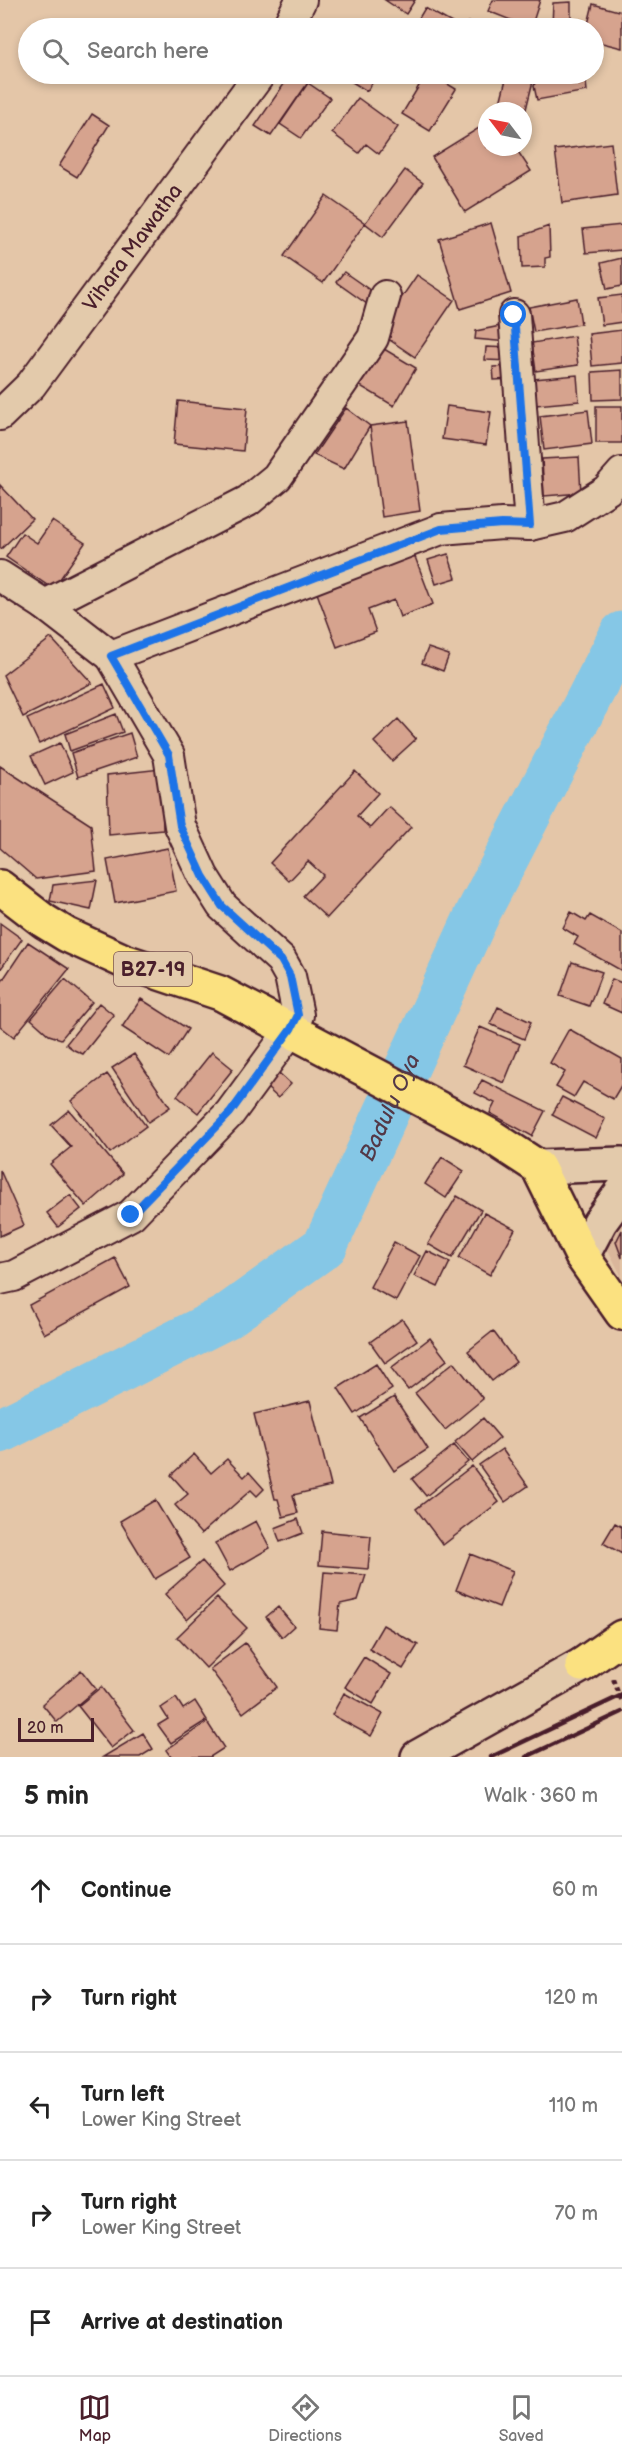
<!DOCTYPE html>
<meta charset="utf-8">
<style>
body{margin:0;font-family:"Balsamiq Sans",sans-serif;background:#f2f2f2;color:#222}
.compass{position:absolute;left:478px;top:102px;width:54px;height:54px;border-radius:50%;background:#fff;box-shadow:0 3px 9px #0003;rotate:302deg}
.scale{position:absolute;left:18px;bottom:15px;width:76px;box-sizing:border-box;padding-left:6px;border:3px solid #4a1f2b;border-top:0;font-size:16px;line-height:21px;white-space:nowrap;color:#4a1f2b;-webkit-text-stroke:4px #e3caab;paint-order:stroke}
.stop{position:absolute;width:18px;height:18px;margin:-14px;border:4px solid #1a73e8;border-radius:50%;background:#fff}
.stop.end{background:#1a73e8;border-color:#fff;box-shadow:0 2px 6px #0008}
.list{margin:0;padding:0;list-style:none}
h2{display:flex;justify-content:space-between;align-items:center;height:78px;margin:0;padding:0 24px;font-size:26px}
h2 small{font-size:20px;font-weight:400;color:#767676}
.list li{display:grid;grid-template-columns:39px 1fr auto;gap:18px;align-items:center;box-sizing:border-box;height:108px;padding:0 24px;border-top:2px solid #e0e0e0}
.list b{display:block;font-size:22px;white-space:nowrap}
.list p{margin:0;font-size:20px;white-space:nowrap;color:#767676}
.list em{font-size:20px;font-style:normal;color:#767676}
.icon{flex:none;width:33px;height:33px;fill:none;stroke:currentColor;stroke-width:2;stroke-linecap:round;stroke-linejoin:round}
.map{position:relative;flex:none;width:622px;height:1757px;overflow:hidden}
.search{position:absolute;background:#fff;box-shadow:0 3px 9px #0003;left:18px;right:18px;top:18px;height:66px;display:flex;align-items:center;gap:15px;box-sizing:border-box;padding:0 21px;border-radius:33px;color:#767676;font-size:22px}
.sheet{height:618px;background:#fff}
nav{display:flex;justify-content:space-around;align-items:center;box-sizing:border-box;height:84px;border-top:2px solid #e0e0e0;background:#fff;font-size:16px;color:#767676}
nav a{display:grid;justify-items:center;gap:3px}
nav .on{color:#4a1f2b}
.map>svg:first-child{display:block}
.built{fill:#dab69b}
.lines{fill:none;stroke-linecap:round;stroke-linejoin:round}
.river{stroke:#85c7e6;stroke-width:45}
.building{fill:#d6a38e;stroke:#4a1f2b;stroke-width:1.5}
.street-casing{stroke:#4a1f2b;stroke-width:34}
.secondary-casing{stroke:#4a1f2b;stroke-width:38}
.primary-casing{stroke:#4a1f2b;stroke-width:38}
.street{stroke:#e3caab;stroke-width:30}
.secondary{stroke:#e3caab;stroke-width:33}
.primary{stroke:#fbe180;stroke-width:33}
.rail{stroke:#4a1f2b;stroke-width:4.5}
.path-bridge{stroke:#4a1f2b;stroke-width:4;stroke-dasharray:4.5 4.5;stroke-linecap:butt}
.route{stroke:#1a73e8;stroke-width:8}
.labels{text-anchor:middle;stroke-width:4.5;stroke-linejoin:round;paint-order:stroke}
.shield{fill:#e3caab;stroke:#785251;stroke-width:1.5}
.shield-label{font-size:20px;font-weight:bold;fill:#4a1f2b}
.street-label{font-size:21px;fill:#4a1f2b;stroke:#e3caab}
.water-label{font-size:22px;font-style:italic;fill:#533847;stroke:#e3caab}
</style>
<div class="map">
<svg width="622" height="1757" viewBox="0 0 622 1757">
<rect width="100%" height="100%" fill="#e4c6a8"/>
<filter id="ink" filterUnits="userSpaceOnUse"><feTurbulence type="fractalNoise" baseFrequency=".0167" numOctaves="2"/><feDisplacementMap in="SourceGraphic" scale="12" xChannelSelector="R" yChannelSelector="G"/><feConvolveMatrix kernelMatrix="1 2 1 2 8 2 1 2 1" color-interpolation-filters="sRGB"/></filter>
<g filter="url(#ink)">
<path class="built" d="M622 1225V1277L606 1246Z"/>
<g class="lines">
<path class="river" id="s1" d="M0 1431 226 1317 325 1246 479 911 622 634"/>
</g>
<path class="building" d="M385 0H415L406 14Z
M493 0H540L531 28 488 11Z
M571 2V25L552 26 553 3Z
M593 4 622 12V48L594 41V28H587Z
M425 8 452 23 449 28H413Z
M333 21 345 28H328Z
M468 22 476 28H464Z
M291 74H314L271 136 255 126Z
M351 74H378L367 91 347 79Z
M388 74H407L401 83Z
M426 74H431L456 89 430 131 402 114Z
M538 74H585L587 91 537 100 534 86Z
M507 75 533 81 523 121V111H498Z
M308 83 330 98 301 138 280 124Z
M358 98 398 127 379 154 366 144 359 153 332 133Z
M92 114 109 125 77 177 59 166Z
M487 123V147H515L531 171 465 212 432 157Z
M611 143 617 195 562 203 555 150Z
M405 170 423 183 383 237 365 223Z
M326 196 365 223 323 283 284 256Z
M491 223 511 293 460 309 439 239Z
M622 225V250L586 253 583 229Z
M549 226 550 257 545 258V267L522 268 521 236Z
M622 258V286L607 289 601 263Z
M344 272 374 293 367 304 336 282Z
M417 275 454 300 415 357 378 332Z
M622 295V322L602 325 598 298Z
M577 298 581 324 534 332 529 307Z
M510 324 508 342 475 339 476 331Z
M622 330V363L592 366 589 334Z
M574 336 578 365 536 371 532 343Z
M379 346 416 368 394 406 357 384Z
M486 347 512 348 511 361 485 360Z
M513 366 514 379 494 380 493 367Z
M622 370V399L593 400 592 372Z
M577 375 579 401 536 405 534 379Z
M178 401 247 408 243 451 174 444Z
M447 406 491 412 486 445 442 439Z
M596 406H622V443H596Z
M346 408 370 426 344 469 314 455Z
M588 410 592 444 544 450 540 416Z
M408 421 420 511 382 517 370 426Z
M579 457 581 493 544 496 542 459Z
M0 485 32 519 1 549 0 547Z
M52 521 85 543 53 589 6 557 22 533 37 543Z
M412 549 433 604 400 617 394 600 368 610 376 632 337 647 314 585Z
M448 554 456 578 436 584 428 560Z
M51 638 92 683 23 717 3 675Z
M428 648 449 655 443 671 422 663Z
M104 684 115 708 39 744 27 719Z
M116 714 123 732 70 751 65 734Z
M398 719 416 739 392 761 374 742Z
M130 733 137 757 78 777 71 753Z
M60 743 73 772 45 785 31 756Z
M0 766 91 825 96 871 36 879 0 848Z
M161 769 163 830 109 835 107 775Z
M355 771 378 793 357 816 370 828 389 807 411 827 327 918 303 896 323 875 308 861 289 881 270 863Z
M168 848 176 891 115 903 107 860Z
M97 880 91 910 50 901 53 885Z
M571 912 586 921 590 915 622 933V971L574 944 578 937 563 928Z
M0 923 22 939 0 970Z
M28 942 69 969 14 1037 0 1026V984Z
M572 962 602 972 589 1006 560 996Z
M65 979 92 1002 61 1039 49 1035 31 1019Z
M612 979 622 983V1013L602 1004Z
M141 999 188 1029 169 1058 122 1027Z
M99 1003 114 1015 83 1054 74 1050 66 1044Z
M498 1007 531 1022 524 1039 490 1024Z
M480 1027 520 1044 504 1083 463 1065Z
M569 1029 622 1059V1084L613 1099 583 1082 574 1097 556 1087 565 1072 550 1063Z
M212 1052 233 1069 198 1113 177 1096Z
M134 1054 170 1107 148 1122 112 1068Z
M279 1073 291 1084 278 1098 266 1087Z
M107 1074 146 1126 110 1153 71 1101Z
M482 1080 545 1111 532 1136 490 1113 495 1103 475 1093Z
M562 1097 605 1119 596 1138 552 1115Z
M69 1110 123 1174 86 1206 50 1164 71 1147 51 1125Z
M442 1157 464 1171 446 1198 425 1184Z
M0 1170 24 1225 0 1236Z
M70 1195 81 1209 58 1227 47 1213Z
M457 1196 481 1210 452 1258 428 1244Z
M484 1213 515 1229 490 1275 459 1258Z
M622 1230V1258L616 1242Z
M394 1242 420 1256 396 1301 370 1287Z
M427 1251 450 1262 438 1287 414 1276Z
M115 1258 130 1287 44 1334 29 1305Z
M402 1319 417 1340 385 1363 370 1342Z
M493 1331 516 1362 492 1381 468 1351Z
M430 1338 447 1360 408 1390 391 1368Z
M454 1362 483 1399 445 1430 415 1393Z
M376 1364 392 1389 355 1414 338 1388Z
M394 1397 428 1449 394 1471 360 1418Z
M310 1401 331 1486 293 1495 298 1513 283 1517 278 1499H275L254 1414Z
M483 1418 500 1438 472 1462 455 1442Z
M454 1445 468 1462 426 1496 412 1479Z
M502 1449 528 1486 505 1502 479 1465Z
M194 1454 211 1473 227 1459 244 1477 249 1472 264 1489 257 1496 251 1490 201 1534 175 1505 188 1494 171 1475Z
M472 1466 499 1502 443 1545 416 1509Z
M155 1500 190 1558 155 1579 120 1521Z
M298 1519 303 1533 280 1542 275 1528Z
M256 1521 270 1548 230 1571 215 1543Z
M615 1523 622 1527V1554L603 1543Z
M322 1531 371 1536 368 1569 319 1565Z
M470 1554 513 1571 499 1607 456 1590Z
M202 1561 224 1586 187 1620 165 1594Z
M324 1572 366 1575 358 1600 340 1604 337 1630 319 1628Z
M217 1598 247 1628 206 1668 177 1637Z
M278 1607 294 1626 282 1637 266 1617Z
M383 1625 418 1645 403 1669 369 1649Z
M245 1643 277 1687 243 1713 210 1669Z
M364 1657 391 1674 373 1704 345 1687Z
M81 1670 96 1689 57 1722 42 1704Z
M101 1687 134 1730 111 1748 78 1706Z
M344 1693 383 1714 371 1736 332 1715Z
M176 1698 183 1709 195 1701 207 1720 171 1743 158 1725 168 1719 161 1708Z
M207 1722 224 1748 210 1757H171L166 1750Z
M143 1733 153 1749 140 1757H103Z"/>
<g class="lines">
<g class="street-casing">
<g id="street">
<path d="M287 28 301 0"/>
<path d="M514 315 530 525"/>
<path id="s2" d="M0 415 31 385 260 74"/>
<path d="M0 576 45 605 111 656 169 755 180 826 203 876 222 906 281 960 290 976 298 1015 291 1030 230 1113 131 1215 14 1276 0 1279"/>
<path d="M45 605 248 501 277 477 373 338 385 296"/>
<path d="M111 656 441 529 502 524 530 525 565 517 607 490 622 473"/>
</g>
</g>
<g class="secondary-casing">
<path id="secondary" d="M538 1167 622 1164
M582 1256 600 1222 622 1192
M418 1757 582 1665"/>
</g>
<g class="primary-casing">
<path id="primary" d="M0 887 44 921 67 935 124 961 220 993 489 1135 538 1167 582 1256 622 1313
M582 1665 622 1637"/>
</g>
<use href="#street" class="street"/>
<use href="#secondary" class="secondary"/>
<use href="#primary" class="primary"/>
<path class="rail" d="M491 1757 622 1695
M526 1757 622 1712"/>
<path class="path-bridge" d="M613 1679 622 1702"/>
</g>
</g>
<g class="lines" filter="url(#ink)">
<path class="route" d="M131 1215 230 1113 291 1029 298 1015 290 976 281 960 222 906 203 876 180 826 169 755 111 656 441 529 502 524 530 525 514 315"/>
</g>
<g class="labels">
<rect class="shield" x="114" y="952" width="78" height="34" rx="4.5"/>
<g class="shield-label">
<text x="153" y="976">B27-19</text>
</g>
<g class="street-label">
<text dy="7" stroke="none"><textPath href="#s2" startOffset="214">Vihara Mawatha</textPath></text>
</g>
<g class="water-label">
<text dy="8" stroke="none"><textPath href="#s1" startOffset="528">Badulu Oya</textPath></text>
</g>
</g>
</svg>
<svg class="compass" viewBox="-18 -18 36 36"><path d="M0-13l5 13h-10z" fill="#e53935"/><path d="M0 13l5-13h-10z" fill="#767676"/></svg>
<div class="scale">20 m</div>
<div class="stop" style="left:514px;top:315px"></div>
<div class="stop end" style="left:131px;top:1215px"></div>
<div class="search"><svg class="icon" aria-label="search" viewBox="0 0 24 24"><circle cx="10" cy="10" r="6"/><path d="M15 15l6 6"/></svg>Search here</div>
</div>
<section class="sheet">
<h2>5 min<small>Walk · 360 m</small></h2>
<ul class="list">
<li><svg class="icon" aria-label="ahead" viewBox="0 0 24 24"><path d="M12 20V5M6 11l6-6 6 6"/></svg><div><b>Continue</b></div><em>60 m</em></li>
<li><svg class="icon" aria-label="right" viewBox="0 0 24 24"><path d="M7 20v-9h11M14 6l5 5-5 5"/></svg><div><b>Turn right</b></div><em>120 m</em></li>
<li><svg class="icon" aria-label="left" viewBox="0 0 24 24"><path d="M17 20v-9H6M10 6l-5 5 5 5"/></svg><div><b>Turn left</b><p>Lower King Street</p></div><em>110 m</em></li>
<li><svg class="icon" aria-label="right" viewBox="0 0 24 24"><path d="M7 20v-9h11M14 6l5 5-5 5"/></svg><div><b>Turn right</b><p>Lower King Street</p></div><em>70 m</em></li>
<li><svg class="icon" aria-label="arrive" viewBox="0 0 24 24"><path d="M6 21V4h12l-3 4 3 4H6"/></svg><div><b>Arrive at destination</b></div></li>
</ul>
</section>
<nav>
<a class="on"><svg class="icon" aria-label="map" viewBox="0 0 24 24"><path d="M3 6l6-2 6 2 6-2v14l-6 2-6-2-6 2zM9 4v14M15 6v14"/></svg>Map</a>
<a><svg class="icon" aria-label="directions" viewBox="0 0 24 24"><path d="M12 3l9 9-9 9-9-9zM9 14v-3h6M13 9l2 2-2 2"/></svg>Directions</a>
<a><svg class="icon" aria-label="saved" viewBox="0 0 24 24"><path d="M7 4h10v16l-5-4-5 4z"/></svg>Saved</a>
</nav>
